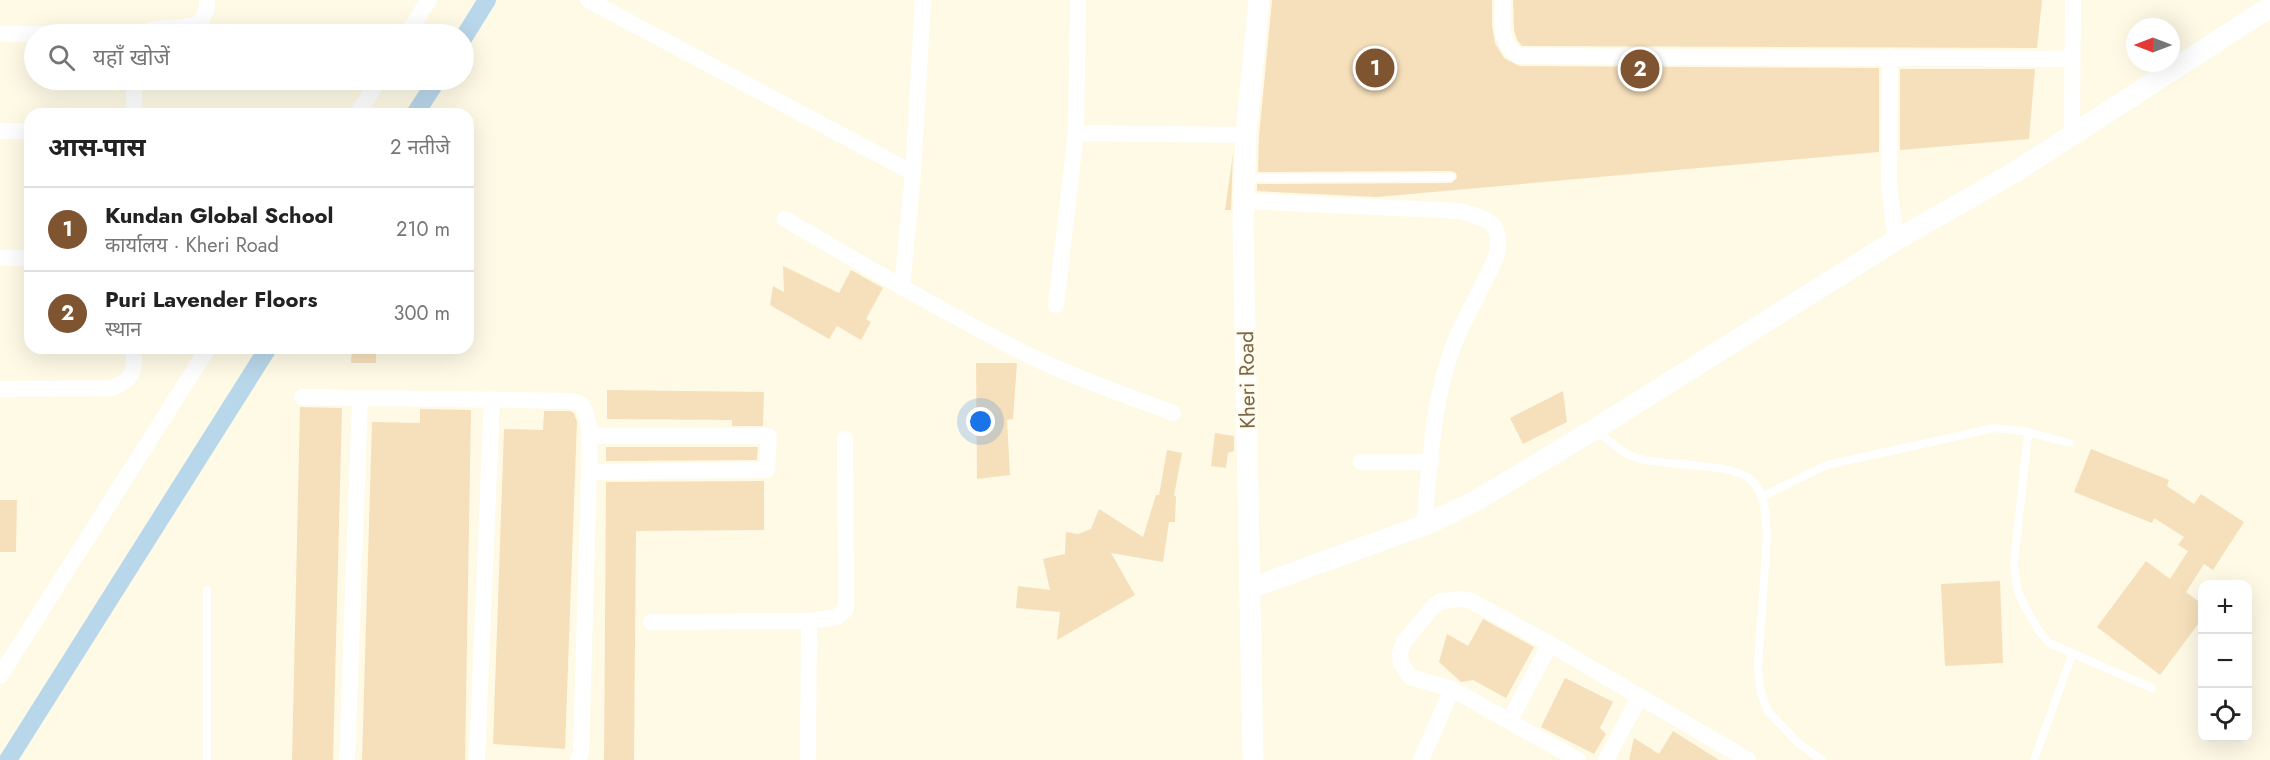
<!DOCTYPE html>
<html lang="hi">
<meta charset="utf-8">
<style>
body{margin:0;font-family:Jost,"Noto Sans Devanagari",sans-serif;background:#f2f2f2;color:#222}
.controls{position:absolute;right:18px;bottom:18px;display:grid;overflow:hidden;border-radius:12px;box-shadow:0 6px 24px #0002}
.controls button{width:54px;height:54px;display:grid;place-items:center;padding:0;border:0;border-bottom:2px solid #e0e0e0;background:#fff;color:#222;font:30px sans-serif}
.compass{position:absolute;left:2126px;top:18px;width:54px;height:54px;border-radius:50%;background:#fff;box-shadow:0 6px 24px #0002;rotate:270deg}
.you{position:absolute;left:981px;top:422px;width:21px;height:21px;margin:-15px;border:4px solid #fff;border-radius:50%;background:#1a73e8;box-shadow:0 0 0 9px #1a73e833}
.badge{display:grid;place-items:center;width:39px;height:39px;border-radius:50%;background:#7f5430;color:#fff;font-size:20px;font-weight:700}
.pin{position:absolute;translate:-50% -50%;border:3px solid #fff;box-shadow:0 2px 6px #0006}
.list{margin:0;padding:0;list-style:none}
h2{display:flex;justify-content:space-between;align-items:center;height:78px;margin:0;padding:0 24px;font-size:26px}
h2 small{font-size:20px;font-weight:400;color:#767676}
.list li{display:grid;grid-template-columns:39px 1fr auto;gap:18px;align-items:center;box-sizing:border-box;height:84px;padding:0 24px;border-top:2px solid #e0e0e0}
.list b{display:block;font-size:22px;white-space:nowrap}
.list p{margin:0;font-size:20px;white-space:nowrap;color:#767676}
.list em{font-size:20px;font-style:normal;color:#767676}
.icon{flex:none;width:33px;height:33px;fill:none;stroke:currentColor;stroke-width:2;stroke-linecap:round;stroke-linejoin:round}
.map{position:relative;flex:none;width:2270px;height:760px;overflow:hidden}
.search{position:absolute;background:#fff;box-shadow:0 6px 24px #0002;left:24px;top:24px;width:450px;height:66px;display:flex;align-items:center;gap:15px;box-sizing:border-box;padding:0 21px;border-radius:33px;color:#767676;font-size:22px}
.panel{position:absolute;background:#fff;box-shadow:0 6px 24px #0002;left:24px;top:108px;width:450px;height:246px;border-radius:18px}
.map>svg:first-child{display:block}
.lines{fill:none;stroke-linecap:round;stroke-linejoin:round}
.canal{stroke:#b9d7ea;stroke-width:18}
.building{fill:#f6e0bc}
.service{stroke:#fff;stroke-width:8}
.minor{stroke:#fff;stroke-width:16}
.tertiary{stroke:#fff;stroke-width:21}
.labels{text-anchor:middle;stroke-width:4.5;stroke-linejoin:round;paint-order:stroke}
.street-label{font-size:21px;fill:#7a6548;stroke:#fffcee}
</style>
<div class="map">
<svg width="2270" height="760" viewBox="0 0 2270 760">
<rect width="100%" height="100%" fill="#fefae6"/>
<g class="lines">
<path class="canal" d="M464 37 487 0
M415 114 437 80
M8 760 268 348"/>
</g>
<path class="building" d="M1272 0H1492V25L1495 43 1504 58 1519 66 1879 68V152L1377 197 1257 191V184L1451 183 1457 178 1456 173 1451 171 1258 172 1259 136Z
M1513 0H2042L2037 48 1522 46 1517 40 1514 30Z
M1900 69H2035L2029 139 1900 150Z
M1233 153 1231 210H1225Z
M783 266 839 293 851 270 883 288 866 319 871 322 861 340 837 326 829 339 770 305 773 286 784 292Z
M352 348H376V363H351Z
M976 363H1017L1013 419 1007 420 1010 475 977 479Z
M607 390 764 392 763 426H732V420L607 419Z
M1563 391 1567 422 1523 444 1510 418Z
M300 407 342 408 333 760H292Z
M420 409 471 410 465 760H362L372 422 420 423Z
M544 411H570L574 413 577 422 565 749 493 744 504 429 543 430Z
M1215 433 1234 436V451L1228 453 1226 468 1211 466Z
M606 447H758L757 460 606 461Z
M2091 449 2169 480 2167 486 2194 504 2201 494 2244 522 2213 570 2204 564 2186 592 2202 604V619L2160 675 2097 627 2146 561 2170 579 2188 551 2178 545 2184 537 2154 518 2152 523 2074 492Z
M1167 450 1182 453 1174 496H1176L1175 522H1169L1163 562 1111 553 1135 595 1057 640 1060 612 1016 608 1018 586 1050 590 1043 559 1065 554 1066 532 1078 534 1091 529 1099 509 1143 537 1156 495H1159Z
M764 481V530L636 531 634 760H604L606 482Z
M0 500H17L16 552H0Z
M2000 581 2003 663 1945 666 1941 584Z
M1483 619 1534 647 1506 698 1473 680 1461 682 1439 662 1447 634 1468 646Z
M1565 678 1613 702 1600 728 1606 734 1594 754 1541 727Z
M1673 731 1719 760H1629L1634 738 1659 754Z"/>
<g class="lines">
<path class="service" d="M1245 178 1451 177
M1595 429C1608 440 1621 453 1637 458 1664 467 1732 462 1751 480 1766 494 1766 518 1767 537L1758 667 1761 694 1768 711 1798 743 1822 760
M2028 432 2014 564 2016 581 2019 595 2028 612 2039 631 2049 643 2152 688
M1761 497 1827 465 1994 428 2028 432 2069 443
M207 590V760
M2034 760 2072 655"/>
<path class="minor" d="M588 0 913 173
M1503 0C1503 21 1498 44 1519 56L2072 59
M0 34H141
M141 34C159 24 181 31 200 23L207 9V0
M407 34 429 0
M1890 57 1889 186 1896 240
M134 80V114
M357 114 379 80
M0 131H30
M1076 133 1246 135
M2072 135 2073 0
M1244 201 1460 211C1489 220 1504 222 1496 257 1483 286 1466 315 1454 344 1432 401 1430 466 1424 525
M785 219C864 265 943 312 1024 353 1072 377 1123 394 1173 413
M0 258H30
M902 288 913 173 923 0
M1056 305 1076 133 1078 0
M0 389 112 388C135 379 134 371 134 348
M302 397 572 401 581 404C593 422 589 451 589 472L581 752 578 760
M1361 462H1431
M589 472 767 470 769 436H589
M809 621 837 617 846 609 845 439
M651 622 809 621 808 760
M0 676 208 348
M1510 720 1550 644
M347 760 360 398
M477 760 492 399
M1421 760 1452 689
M1578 760 1452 689 1410 677 1401 663 1400 653 1404 642 1432 608 1441 601 1462 599 1471 601 1550 644 1748 760
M1606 760 1640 696"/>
<path class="tertiary" d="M1251 588 1430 523 1477 500 1595 429 1896 240 2015 172 2270 7
M1253 760 1243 224 1246 135 1259 0"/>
</g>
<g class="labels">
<g class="street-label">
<text transform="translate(1247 380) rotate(-91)" y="7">Kheri Road</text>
</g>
</g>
</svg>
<div class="controls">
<button>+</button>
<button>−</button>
<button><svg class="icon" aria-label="locate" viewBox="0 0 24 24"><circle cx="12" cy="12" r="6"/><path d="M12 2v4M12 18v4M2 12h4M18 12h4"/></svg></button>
</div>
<svg class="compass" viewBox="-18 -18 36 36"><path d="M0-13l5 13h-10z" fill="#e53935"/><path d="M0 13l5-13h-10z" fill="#767676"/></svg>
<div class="you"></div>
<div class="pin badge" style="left:1375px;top:68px">1</div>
<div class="pin badge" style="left:1640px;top:69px">2</div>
<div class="search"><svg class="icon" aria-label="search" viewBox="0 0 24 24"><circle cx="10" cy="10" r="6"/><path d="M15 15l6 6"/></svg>यहाँ खोजें</div>
<section class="panel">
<h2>आस-पास<small>2 नतीजे</small></h2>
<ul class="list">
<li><span class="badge">1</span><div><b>Kundan Global School</b><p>कार्यालय · Kheri Road</p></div><em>210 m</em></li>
<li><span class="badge">2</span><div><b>Puri Lavender Floors</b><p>स्थान</p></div><em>300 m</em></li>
</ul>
</section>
</div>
